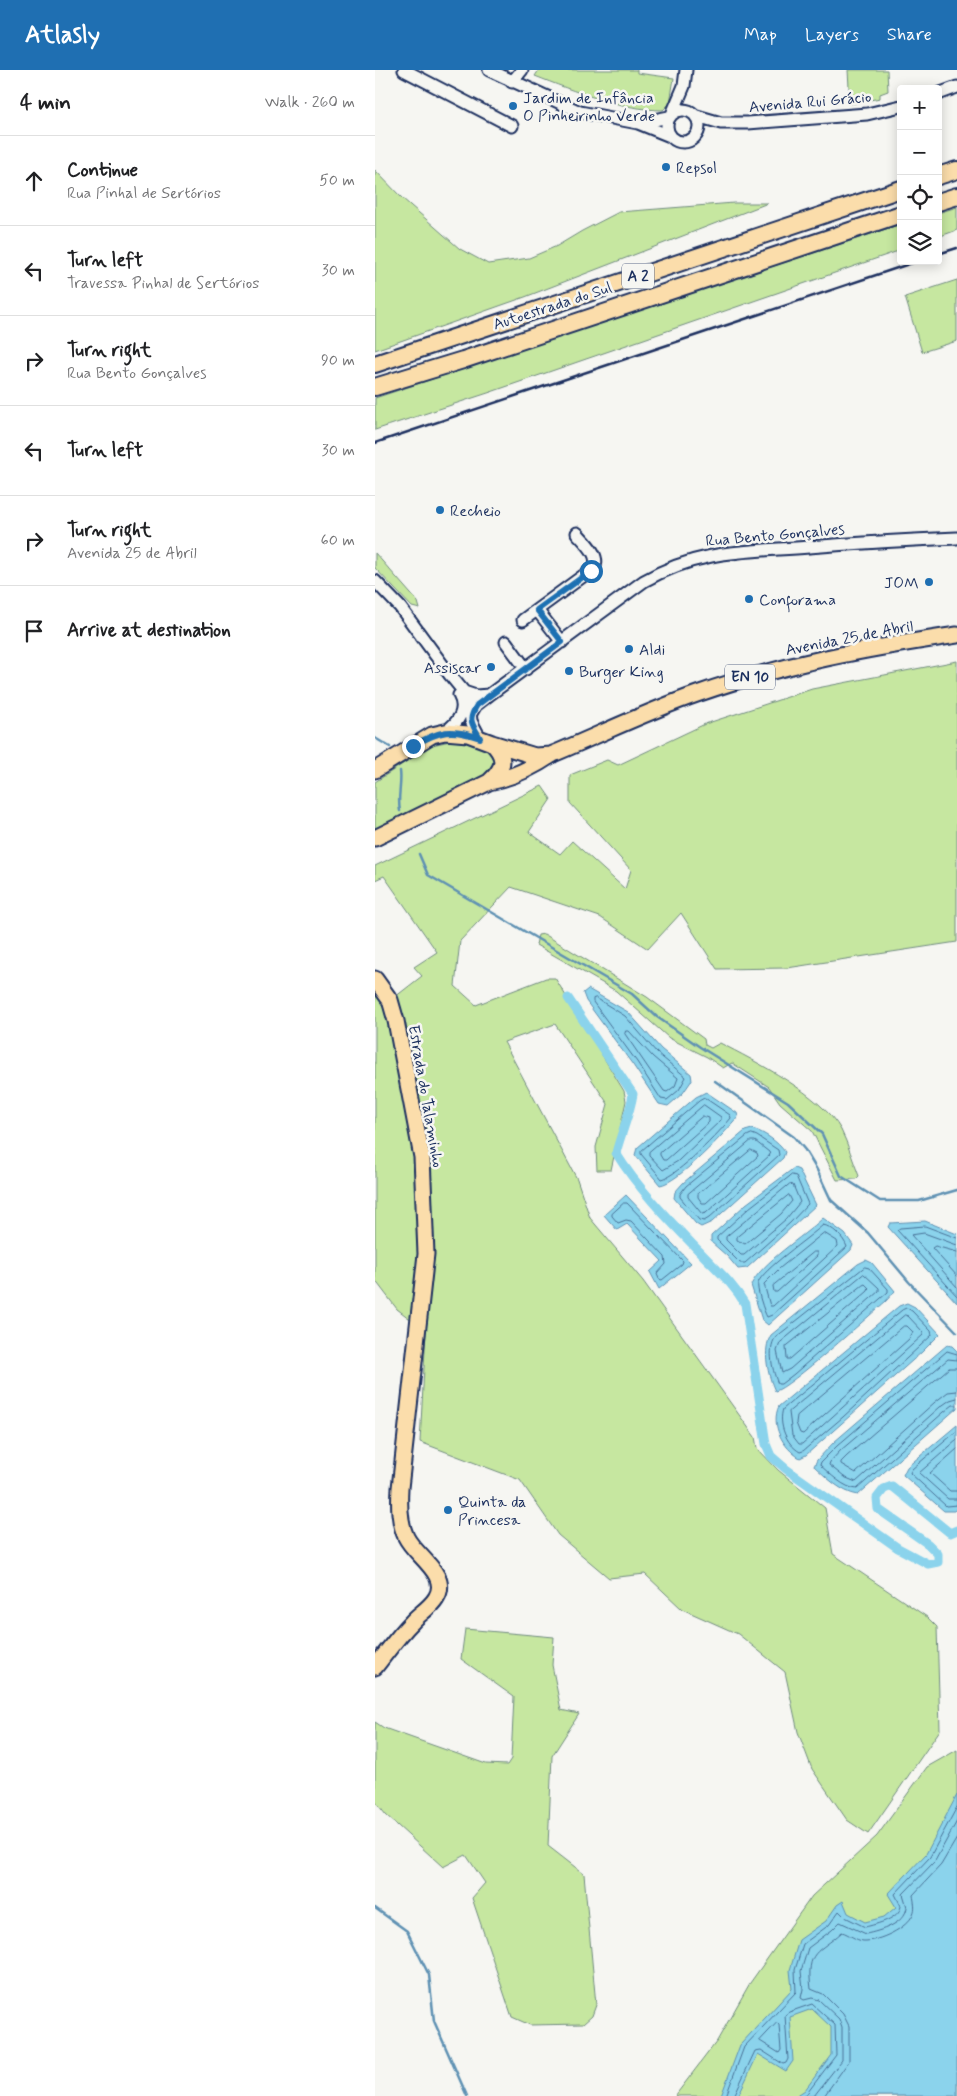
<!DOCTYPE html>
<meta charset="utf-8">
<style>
body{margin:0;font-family:Mynerve,sans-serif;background:#f2f2f2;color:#202124}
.controls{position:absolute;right:15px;top:15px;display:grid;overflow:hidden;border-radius:5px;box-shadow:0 2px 12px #0003}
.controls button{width:45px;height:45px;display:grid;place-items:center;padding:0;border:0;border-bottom:1px solid #e0e0e0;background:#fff;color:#202124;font:25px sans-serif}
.stop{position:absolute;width:15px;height:15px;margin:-11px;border:4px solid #1f6fb2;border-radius:50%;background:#fff}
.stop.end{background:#1f6fb2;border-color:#fff;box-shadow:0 1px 5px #0008}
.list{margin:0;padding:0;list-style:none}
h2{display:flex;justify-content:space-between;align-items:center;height:65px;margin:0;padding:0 20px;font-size:21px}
h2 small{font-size:16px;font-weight:400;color:#757577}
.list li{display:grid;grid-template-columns:32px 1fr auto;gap:15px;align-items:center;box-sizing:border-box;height:90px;padding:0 20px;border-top:1px solid #e0e0e0}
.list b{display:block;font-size:19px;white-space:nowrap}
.list p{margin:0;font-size:16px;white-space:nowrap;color:#757577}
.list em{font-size:16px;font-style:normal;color:#757577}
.icon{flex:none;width:28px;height:28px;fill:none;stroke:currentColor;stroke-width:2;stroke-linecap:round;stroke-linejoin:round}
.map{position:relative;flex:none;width:582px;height:2026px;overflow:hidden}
header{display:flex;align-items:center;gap:30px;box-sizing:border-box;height:70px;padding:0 25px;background:#1f6fb2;color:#fff}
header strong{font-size:24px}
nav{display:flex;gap:28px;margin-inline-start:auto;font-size:18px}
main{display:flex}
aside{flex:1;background:#fff}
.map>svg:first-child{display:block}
.green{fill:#c6e7a0;stroke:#708b7f}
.water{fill:#8bd3ec;stroke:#5e91b3}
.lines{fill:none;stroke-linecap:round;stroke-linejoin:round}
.shore{stroke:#487197;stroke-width:1}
.stream{stroke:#5e91b3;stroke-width:2.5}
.canal{stroke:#8bd3ec;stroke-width:9}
.minor-casing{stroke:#1b2f5e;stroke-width:15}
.major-casing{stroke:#1b2f5e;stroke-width:19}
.highway-casing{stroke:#1b2f5e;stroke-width:20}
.minor{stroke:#f6f6f2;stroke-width:11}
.major{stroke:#fbddab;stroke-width:15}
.highway{stroke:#fbddab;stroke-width:16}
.rail{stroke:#1b2f5e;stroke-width:2.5}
.route{stroke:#1f6fb2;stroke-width:6}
.poi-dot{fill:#1f6fb2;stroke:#f6f6f2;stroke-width:2}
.labels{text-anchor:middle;stroke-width:5;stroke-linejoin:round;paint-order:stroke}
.shield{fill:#f6f6f2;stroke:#5d6b8a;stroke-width:1}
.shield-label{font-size:15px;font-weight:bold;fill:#1b2f5e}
.poi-label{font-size:16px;fill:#1b2f5e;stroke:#f6f6f2;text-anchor:start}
.street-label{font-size:16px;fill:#1b2f5e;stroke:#f6f6f2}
</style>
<header>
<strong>Atlasly</strong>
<nav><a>Map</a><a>Layers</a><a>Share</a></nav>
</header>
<main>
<aside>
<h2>4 min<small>Walk · 260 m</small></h2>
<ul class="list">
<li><svg class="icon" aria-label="ahead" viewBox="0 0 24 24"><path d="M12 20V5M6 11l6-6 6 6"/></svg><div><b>Continue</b><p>Rua Pinhal de Sertórios</p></div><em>50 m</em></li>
<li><svg class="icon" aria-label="left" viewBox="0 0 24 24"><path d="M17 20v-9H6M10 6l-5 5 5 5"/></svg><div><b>Turn left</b><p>Travessa Pinhal de Sertórios</p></div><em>30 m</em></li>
<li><svg class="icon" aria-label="right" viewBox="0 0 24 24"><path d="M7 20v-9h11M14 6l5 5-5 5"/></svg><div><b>Turn right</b><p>Rua Bento Gonçalves</p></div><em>90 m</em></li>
<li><svg class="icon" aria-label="left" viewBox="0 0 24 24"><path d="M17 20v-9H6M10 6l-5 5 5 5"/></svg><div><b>Turn left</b></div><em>30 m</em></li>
<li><svg class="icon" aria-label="right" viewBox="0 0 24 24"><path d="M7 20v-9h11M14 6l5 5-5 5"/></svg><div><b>Turn right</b><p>Avenida 25 de Abril</p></div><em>60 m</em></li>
<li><svg class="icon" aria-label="arrive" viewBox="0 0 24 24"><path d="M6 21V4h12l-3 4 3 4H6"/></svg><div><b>Arrive at destination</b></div></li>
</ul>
</aside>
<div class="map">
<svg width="582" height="2026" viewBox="0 0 582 2026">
<rect width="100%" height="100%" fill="#f6f6f2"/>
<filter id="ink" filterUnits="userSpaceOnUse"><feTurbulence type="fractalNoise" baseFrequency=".02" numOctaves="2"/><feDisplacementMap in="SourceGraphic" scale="10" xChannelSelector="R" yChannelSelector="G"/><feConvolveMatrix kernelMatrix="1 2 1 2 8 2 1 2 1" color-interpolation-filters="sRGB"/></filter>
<g filter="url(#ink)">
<path class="green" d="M164 0H262V3L299 8 295 33 288 40C247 40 198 21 160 6Z
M473 0H512L513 21 505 24V28L475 34Z
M0 100 27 128 85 179 113 194 154 188 182 176 207 161 244 142 359 133H393L150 227 0 280Z
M582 137V160L563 167V143Z
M526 154V180L113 323 0 360V328Z
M582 210V271L547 282 530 227Z
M0 483 43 532 45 539 37 537 0 498Z
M582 591V872L412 898 342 899 306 843 273 879 225 847 136 817 85 871 80 916 101 935 171 908H180L249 1021 251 1031 236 1100H222L221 1077 233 1034 180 954 129 972 202 1109 215 1148 268 1211 380 1367 382 1378 403 1400 450 1438 458 1484 552 1547 562 1557 565 1660 493 1764 472 1750 437 1699 423 1662 410 1602 363 1564 307 1539 270 1504 234 1508 183 1465 145 1410 45 1372 51 1261 22 1239 0 1210V917L20 927 47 906 39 897 62 882 9 806 0 810V796L167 716 176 729 154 762 185 784 197 771 250 819 256 800 195 733V705L232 690 243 695 330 654 437 619Z
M75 671C94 672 129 677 116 703L0 761V712L57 675Z
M169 864 272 927 329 969 330 975 336 978 345 973C380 991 447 1025 466 1060 473 1074 478 1091 484 1106L481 1109 462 1110 437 1061 405 1033 394 1017 357 993 348 998 332 987 294 968 241 921 161 875 163 865Z
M90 1559 179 1567 177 1595 186 1640 204 1644 177 1686 173 1776 209 1804 221 1935 217 1946 208 1954 155 1955 137 1947 97 1828 110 1813 91 1785 68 1797 11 1745 0 1731V1652L9 1658 111 1694 132 1695 136 1689 139 1627 86 1589Z
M582 1680V2026H300L342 1971 375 1913 437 1826 502 1766 552 1697Z"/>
<path class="water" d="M213 919 253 942 286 979 316 1004 317 1010 308 1023 293 1036 284 1034 258 995 211 931 208 923Z
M331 1022 362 1043 363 1047C351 1062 303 1113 285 1115L260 1085 262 1078 321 1027Z
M377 1059C389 1062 403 1072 410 1082L408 1088 337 1152 326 1157 321 1154 299 1128 300 1122 308 1113 370 1061Z
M419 1098 424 1100 441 1135 372 1198 363 1199 352 1186 336 1172V1166L371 1134Z
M251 1125 316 1193 284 1219 275 1202 287 1191 252 1154 242 1160 229 1145Z
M448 1148 470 1164 478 1175 476 1180 393 1255 387 1250 376 1215C387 1192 428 1167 448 1148Z
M550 1151 582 1164V1233L513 1157 515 1153Z
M491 1190 497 1193 520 1221 511 1231C496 1244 412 1320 400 1321 393 1306 387 1280 396 1265L483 1194Z
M532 1233 540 1237 565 1264 547 1282 431 1385 425 1388C408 1378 395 1355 404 1336L524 1236Z
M572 1275 577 1276 582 1281V1338L483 1425C466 1422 452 1408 439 1396L442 1390 459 1372Z
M582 1355V1438L579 1441H569L528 1405 532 1397Z
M582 1725V2026H421L430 2020 456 1985V1957L437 1939 415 1947 418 1991 411 2001 383 1984 363 2026H346L365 1975 417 1919 415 1900 424 1870 451 1851 462 1835 468 1831 473 1843 490 1852 509 1847 521 1837 513 1824 551 1784Z"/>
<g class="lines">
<path class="shore" d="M221 928 250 946 282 983 311 1007 304 1020 292 1030 286 1029 262 992 218 932V929Z
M251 961H254L278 987 303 1008 300 1016 292 1022 289 1021 250 964Z
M330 1028 355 1045 356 1048C345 1062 302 1106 287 1109L266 1084V1081L324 1031Z
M329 1035 346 1047V1050L303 1091 288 1100 274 1085V1082Z
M328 1046 334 1048V1052L291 1090H288L285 1085V1083Z
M377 1064 382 1066 403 1080 404 1085 334 1148 329 1151 324 1150 305 1127V1124L311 1116 372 1066Z
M376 1071H380L394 1082 395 1085 331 1143 327 1144 313 1127V1124Z
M376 1080 382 1083 383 1086 331 1133H327L323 1127V1124Z
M417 1105 421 1106 433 1134 415 1153 370 1193H365L342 1170V1167L374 1138Z
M415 1114 418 1115 425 1132 411 1149 369 1185H366L351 1170V1167Z
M414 1125 417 1131 406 1144 370 1174 362 1170V1167Z
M249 1133H252L308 1191 307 1194 287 1210 284 1209 282 1204 291 1194 290 1187 256 1151 251 1150 243 1153 237 1146V1144Z
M448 1155C457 1156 469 1168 472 1177L397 1245 392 1247C389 1242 381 1218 383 1213 387 1200 435 1167 448 1155Z
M449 1163 462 1171 463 1176 398 1236H395L389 1214 405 1198Z
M582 1168 550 1156 525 1158 522 1160 582 1226
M582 1175 549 1163 536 1165 582 1217
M439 1182H442V1186L402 1222H399L398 1216Z
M582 1182 560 1176 557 1178 582 1206
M490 1197 494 1198 513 1219V1222L419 1304 406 1314H403C398 1302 392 1280 400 1268Z
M489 1204 504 1218V1221L415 1299 407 1303 402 1281 405 1273Z
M488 1215 490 1214 494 1218 493 1221 415 1289H412L411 1277Z
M532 1238 537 1241 556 1261 557 1265 468 1347 428 1381 425 1382C411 1374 403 1354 408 1339L527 1240Z
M530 1245 533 1246 548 1262V1265L427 1374H424L417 1365 414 1342Z
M529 1256H532L538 1262 534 1269 440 1353 428 1364 425 1363 421 1353 422 1346Z
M582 1284 572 1281 462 1376 446 1392 445 1395C455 1404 469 1418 482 1419L569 1342 578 1335H582
M582 1290 573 1289 466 1380 455 1392 454 1395 469 1407 481 1412 565 1337 575 1330 582 1328
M582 1298H574L472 1386 466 1392V1394L481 1403 560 1332 573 1322 582 1321
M582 1361 537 1399 535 1403 571 1436 582 1435
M582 1370 544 1403 573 1429H582
M582 1379 555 1403 575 1421H582
M402 1953 404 1955 406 1980 404 1983 385 1971Z
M351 2026 369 1977 421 1922 420 1900 428 1874 454 1855 464 1841 470 1847 490 1857C502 1854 524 1849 526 1836L520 1824 555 1787 582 1737
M359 2026 380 1981 386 1980 408 1994 411 1993 413 1989 410 1945 414 1942 437 1934 460 1955 461 1985 430 2026
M439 2026 467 1990V1957L464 1949 444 1930 437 1928 429 1930 426 1928 428 1919 426 1901 433 1878 457 1860 465 1852 491 1864C505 1861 530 1854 532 1837L528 1824 560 1791 582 1751
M449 2026 474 1991V1956L468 1944 448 1924 436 1919C431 1879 443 1884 467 1862 474 1864 480 1870 488 1871 503 1872 533 1858 538 1844 541 1838 539 1832 538 1825L566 1795 582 1768"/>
<path class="stream" d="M0 668 15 677
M25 701C27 715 22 727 25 741
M44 784 53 805 257 924 282 947 325 977 413 1032 447 1064 466 1106 505 1131H544L582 1120
M340 1011 419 1067 430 1080 442 1100 456 1130 493 1163 534 1212 582 1262
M0 1838 32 1861 54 1905 59 1951 92 2026"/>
<path class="canal" d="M193 928 258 1024C255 1044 246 1063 241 1083 263 1119 295 1151 325 1182 342 1200 357 1212 370 1234L391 1374 396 1386 411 1399 523 1478 553 1494 563 1492V1484L553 1474 503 1439 502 1428 509 1419 517 1416 575 1463 582 1460"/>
<g class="minor-casing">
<path id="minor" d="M29 0 137 56
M114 0 205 42 263 53 295 66
M137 12 147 0
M563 24 582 17
M292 56a16 16 0 1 1 32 0a16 16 0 1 1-32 0Z
M298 42 309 16 311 0
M322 46 346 53H373L492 44 526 36
M264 53 294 47
M0 511 25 537 75 605 89 622 94 631 96 651 105 668
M162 540 187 572
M148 550 219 498C226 486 210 472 202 463
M131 572 151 599
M89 622 101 626 114 625 101 635 95 645
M114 625 269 511C326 479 371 482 434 477 483 473 533 470 582 468
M70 662C82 653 93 641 84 625"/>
</g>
<g class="major-casing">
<path id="major" d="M0 700 57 665 70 662 93 664 117 673 160 686 177 685
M114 712C137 708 159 697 178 684 226 664 273 641 322 624 407 594 494 578 582 565
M0 768 114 712C128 699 133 689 117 673
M0 909 15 930 21 951 47 1087 51 1184 25 1418C24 1435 24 1452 31 1467 40 1486 76 1505 61 1528 55 1538 44 1544 37 1552 23 1566 12 1582 0 1597"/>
</g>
<g class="highway-casing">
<path id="highway" d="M563 106 582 100
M563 132 582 126
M0 294 526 119
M0 317 88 290 526 144"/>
</g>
<use href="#minor" class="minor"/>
<use href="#major" class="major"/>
<use href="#highway" class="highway"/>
<path class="rail" d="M563 184 582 178
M0 373 543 191"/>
</g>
</g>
<g class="lines" filter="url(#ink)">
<path class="route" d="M38 676C64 660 77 658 105 668 97 653 92 651 102 635L187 572 162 540 216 501"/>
</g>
<g class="poi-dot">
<circle cx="138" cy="36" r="5"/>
<circle cx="291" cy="97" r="5"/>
<circle cx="65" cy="440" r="5"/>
<circle cx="554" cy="512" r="5"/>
<circle cx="374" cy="529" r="5"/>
<circle cx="254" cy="579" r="5"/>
<circle cx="116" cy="597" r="5"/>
<circle cx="194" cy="601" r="5"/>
<circle cx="73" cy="1440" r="5"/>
</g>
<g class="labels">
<g class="shield">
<rect x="247" y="193.5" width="32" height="25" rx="4"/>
<rect x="350" y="594.5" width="50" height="25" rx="4"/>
</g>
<g class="shield-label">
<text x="263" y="211">A 2</text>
<text x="375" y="612">EN 10</text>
</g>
<g class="poi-label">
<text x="148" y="33">Jardim de Infância<tspan x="148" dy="18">O Pinheirinho Verde</tspan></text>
<text x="301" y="103">Repsol</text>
<text x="75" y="446">Recheio</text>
<text x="544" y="518" text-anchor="end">JOM</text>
<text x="384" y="535">Conforama</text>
<text x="264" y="585">Aldi</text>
<text x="106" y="603" text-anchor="end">Assiscar</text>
<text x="204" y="607">Burger King</text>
<text x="83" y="1437">Quinta da<tspan x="83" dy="18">Princesa</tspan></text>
</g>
<g class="street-label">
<text transform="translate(435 31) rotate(-5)" y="6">Avenida Rui Grácio</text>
<text transform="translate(177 235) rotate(-18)" y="6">Autoestrada do Sul</text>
<text transform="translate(400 464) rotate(-5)" y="6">Rua Bento Gonçalves</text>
<text transform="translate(474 567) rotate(-11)" y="6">Avenida 25 de Abril</text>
<text transform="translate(52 1026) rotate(80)" y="6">Estrada do Talaminho</text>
</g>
</g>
</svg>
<div class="controls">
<button>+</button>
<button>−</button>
<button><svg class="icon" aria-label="locate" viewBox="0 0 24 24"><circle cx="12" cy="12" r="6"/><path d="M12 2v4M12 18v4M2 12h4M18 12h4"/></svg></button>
<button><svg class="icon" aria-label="layers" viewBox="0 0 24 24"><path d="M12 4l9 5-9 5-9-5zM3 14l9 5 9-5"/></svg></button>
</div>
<div class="stop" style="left:216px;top:501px"></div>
<div class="stop end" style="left:38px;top:676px"></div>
</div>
</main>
